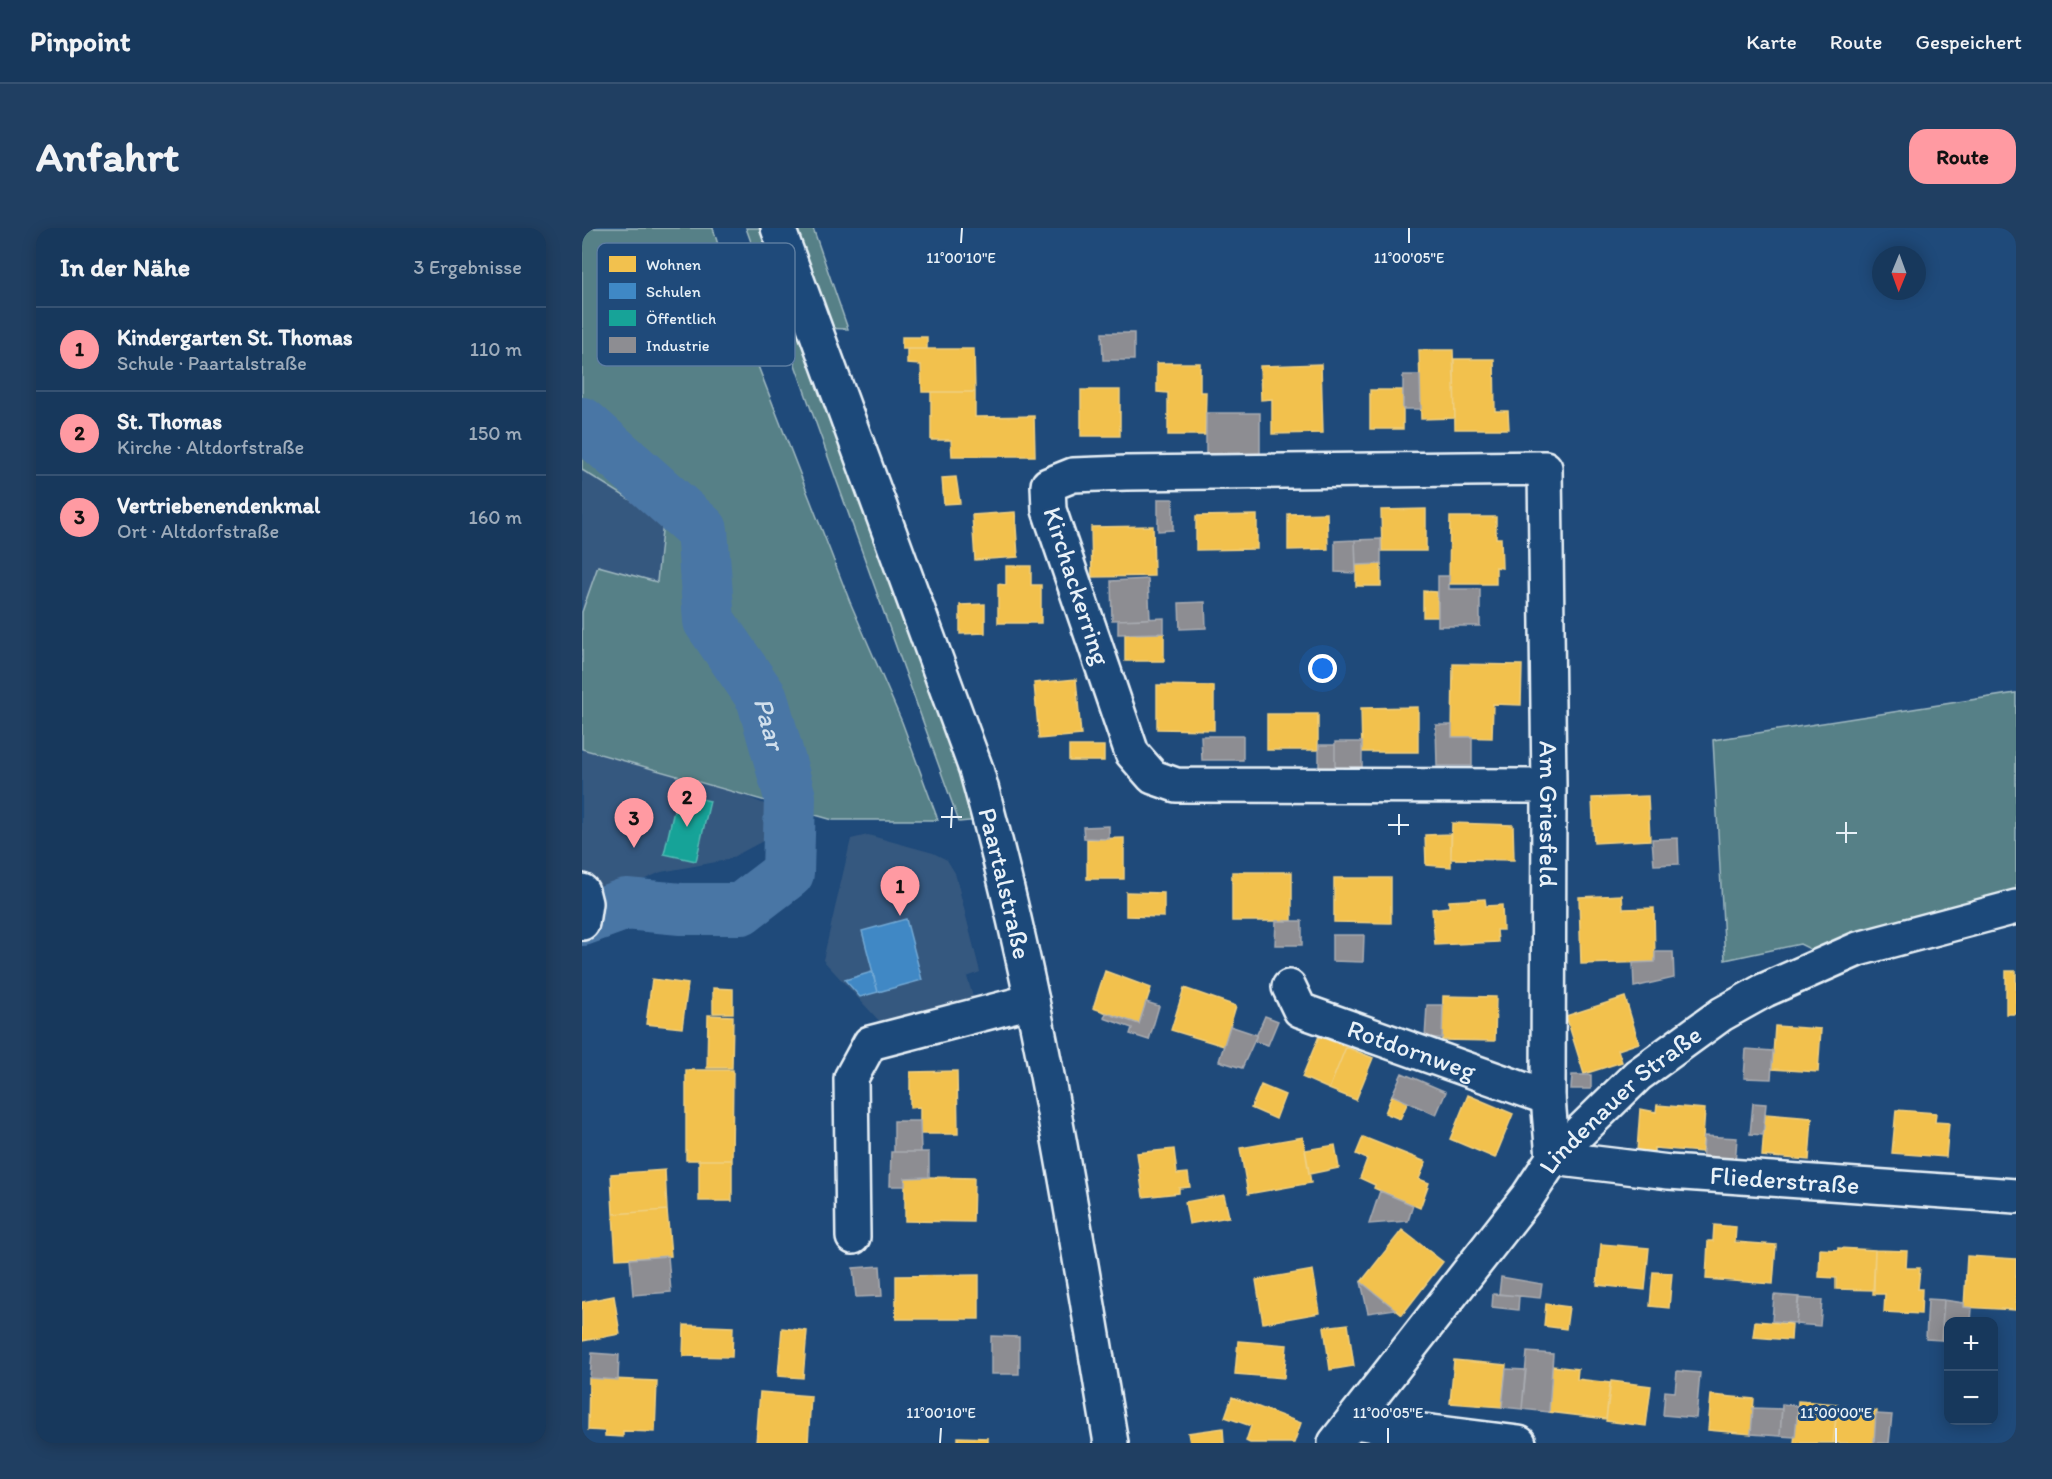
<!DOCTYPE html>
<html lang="de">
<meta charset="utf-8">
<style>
body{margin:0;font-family:Itim,sans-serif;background:#203f62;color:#f1f3f6}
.controls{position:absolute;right:18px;bottom:18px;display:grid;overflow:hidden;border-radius:12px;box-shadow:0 3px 15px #0003}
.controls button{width:54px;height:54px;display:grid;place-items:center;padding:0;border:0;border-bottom:2px solid #365272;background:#17385c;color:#f1f3f6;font:30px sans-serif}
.compass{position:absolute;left:1290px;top:18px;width:54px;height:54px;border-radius:50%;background:#17385c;box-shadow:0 3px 15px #0003;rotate:181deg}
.you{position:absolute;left:741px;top:441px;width:21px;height:21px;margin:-15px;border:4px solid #fff;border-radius:50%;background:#1a73e8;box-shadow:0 0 0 9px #1a73e833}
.badge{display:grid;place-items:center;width:39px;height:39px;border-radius:50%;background:#ff9aa2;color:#111;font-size:20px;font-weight:700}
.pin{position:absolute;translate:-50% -50px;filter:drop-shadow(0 2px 3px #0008)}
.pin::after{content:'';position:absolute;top:32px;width:21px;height:18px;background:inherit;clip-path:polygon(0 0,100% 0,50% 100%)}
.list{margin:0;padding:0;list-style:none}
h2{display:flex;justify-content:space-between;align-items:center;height:78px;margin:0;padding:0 24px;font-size:26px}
h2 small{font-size:20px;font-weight:400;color:#9eacbb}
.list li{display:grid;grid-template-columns:39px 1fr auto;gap:18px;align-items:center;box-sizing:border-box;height:84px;padding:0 24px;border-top:2px solid #365272}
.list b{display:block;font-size:22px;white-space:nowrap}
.list p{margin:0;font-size:20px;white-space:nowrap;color:#9eacbb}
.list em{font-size:20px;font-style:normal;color:#9eacbb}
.map{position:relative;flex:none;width:1434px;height:1215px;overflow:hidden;border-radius:18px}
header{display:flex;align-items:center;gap:36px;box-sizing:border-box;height:84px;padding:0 30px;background:#17385c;border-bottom:2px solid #365272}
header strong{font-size:28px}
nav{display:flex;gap:33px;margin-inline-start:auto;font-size:21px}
.intro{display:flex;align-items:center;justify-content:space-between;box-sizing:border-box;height:144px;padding:0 36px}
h1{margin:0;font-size:42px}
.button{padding:15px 27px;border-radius:18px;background:#ff9aa2;color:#111;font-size:21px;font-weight:700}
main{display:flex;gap:36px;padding:0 36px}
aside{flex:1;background:#17385c;border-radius:18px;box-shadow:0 3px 15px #0003}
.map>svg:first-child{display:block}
.built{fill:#36587f}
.green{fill:#568087;stroke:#9fb8c0;stroke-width:1.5}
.homes{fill:#f2c14e;stroke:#efcf81;stroke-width:1.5}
.schools{fill:#3f88c5;stroke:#72a8d4;stroke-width:1.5}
.public{fill:#17a398;stroke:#56bab5;stroke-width:1.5}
.industry{fill:#8d8d92;stroke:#a8abb1;stroke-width:1.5}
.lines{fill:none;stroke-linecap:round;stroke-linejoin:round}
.river{stroke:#4a76a5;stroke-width:52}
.minor-casing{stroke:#e8f1f8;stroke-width:38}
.secondary-casing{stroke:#e8f1f8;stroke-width:38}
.minor{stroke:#1f4a7a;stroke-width:33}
.secondary{stroke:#1f4a7a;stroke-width:33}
.ticks{fill:none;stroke:#e8f1f8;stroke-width:2}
.labels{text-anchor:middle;stroke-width:6;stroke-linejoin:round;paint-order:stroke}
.street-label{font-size:26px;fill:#e8f1f8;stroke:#1f4a7a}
.water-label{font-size:27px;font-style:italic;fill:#d0dfec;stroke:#1f4a7a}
.key{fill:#1f4a7a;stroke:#5b7ca0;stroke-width:1.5}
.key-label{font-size:16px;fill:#e8f1f8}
.ticks-label{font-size:15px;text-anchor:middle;fill:#e8f1f8;stroke:#1f4a7a;stroke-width:6;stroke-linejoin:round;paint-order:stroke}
</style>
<header>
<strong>Pinpoint</strong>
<nav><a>Karte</a><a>Route</a><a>Gespeichert</a></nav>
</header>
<div class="intro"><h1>Anfahrt</h1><a class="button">Route</a></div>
<main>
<aside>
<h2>In der Nähe<small>3 Ergebnisse</small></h2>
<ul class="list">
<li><span class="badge">1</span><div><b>Kindergarten St. Thomas</b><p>Schule · Paartalstraße</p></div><em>110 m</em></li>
<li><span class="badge">2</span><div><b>St. Thomas</b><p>Kirche · Altdorfstraße</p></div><em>150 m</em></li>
<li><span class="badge">3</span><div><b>Vertriebenendenkmal</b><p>Ort · Altdorfstraße</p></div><em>160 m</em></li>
</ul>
</aside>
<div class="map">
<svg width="1434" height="1215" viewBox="0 0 1434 1215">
<rect width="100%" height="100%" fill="#1f4a7a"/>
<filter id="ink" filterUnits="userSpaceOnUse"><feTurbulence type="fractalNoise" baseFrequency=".0167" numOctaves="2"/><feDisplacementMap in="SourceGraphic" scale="12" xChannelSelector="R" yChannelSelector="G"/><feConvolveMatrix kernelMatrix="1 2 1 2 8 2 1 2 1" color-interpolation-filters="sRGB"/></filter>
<g filter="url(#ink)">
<path class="built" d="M0 242 81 292 75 354 16 338 0 384Z
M0 521 153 564 221 592 145 632 79 644 29 666 0 686Z
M286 607 351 625 365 632 373 645 398 744 385 749 392 772 301 797 241 732 269 611Z"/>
<path class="green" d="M0 0H131L160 97 268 374 320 494 356 592H251L0 521V384L16 338 75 354 81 292 0 242Z
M164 0H188L397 592 377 594Z
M201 0H231L266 101 238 100Z
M1434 465V667L1236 725 1218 716 1143 732 1131 512Z"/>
<path class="homes" d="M320 109H345V121H320Z
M325 121H392L393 164H340L339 137 325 136Z
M837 122H871L873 190 839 191Z
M872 131H912L913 183H926L927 201H873Z
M575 135H618V164H624L623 207H586V165L575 164Z
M739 136 741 205 690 206V171L679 172 678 138Z
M499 162H538V208H499Z
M788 162H821V201H788Z
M349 164H393V189L452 188 453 228H370L369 212H349Z
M374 249 378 275 362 276 360 250Z
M844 281V323H800L799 282Z
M433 284 436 329 393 332 390 287Z
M745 285 746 321 706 322V286Z
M675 287V321L614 322V288Z
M868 289H914V310H919L920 340 914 339V356H867Z
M571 298 572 348 510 349 509 299Z
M799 336V358H774V337Z
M424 338H449V357H459V395H416V356L424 357Z
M841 363 855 364 856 389H841Z
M403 376V405L378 406V377Z
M582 405V433H543V406Z
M871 436 940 437 939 477 911 476 910 510 870 509Z
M494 451 499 507 457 511 452 455Z
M575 457 632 458V502L575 501Z
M836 479V524H780L779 480Z
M685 486H736V522H685Z
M487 518H522V533H487Z
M1066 568 1068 612 1012 615 1010 570Z
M870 595 931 597 932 632 869 631Z
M869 606V639L844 637 843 607Z
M542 610V651H505V611Z
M650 644H710V693H650Z
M752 650H809V695L752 694Z
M544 664 582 665V689L544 688Z
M1040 667 1041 681 1072 680 1073 734 999 736 997 669Z
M903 671 904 678 920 677 921 702H915L916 714 853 717 850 681 867 679V673Z
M523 743 569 760 557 796 511 780Z
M1424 743H1434V786H1424Z
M70 751 106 756 100 800 64 796Z
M131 760 151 761V785H131Z
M602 760 654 778 642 818 589 802Z
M861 768 914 769 913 813 860 812Z
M1043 769 1057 815 1036 822 1040 834 1002 846 984 788Z
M126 787 151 788 150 840H125Z
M1193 798 1239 801 1236 844 1190 841Z
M737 808 764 819 747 861 720 849Z
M764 819 791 830 774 872 747 861Z
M104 842H151L150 932H104Z
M375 843 376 906H338V879L328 880V844Z
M679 857 703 867 694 891 669 880Z
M810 867 826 874 818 891 803 885Z
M886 867 931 886 913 930 868 911Z
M1075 877 1123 881 1120 924 1072 920V925L1055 923 1058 881 1074 884Z
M1314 882 1354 885 1353 894 1367 895 1364 929 1310 925Z
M1183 886 1230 890 1227 932 1180 928Z
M721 909 729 955 666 966 658 920Z
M781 909 844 934 837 951 847 955 838 980 792 960 793 957 778 950 785 931 774 926Z
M753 917 757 940 727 946 723 922Z
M592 921 595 946 606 945 608 959 597 960V965L561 969 555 925Z
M117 932H150V973H117Z
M83 942 85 982 31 986 29 946Z
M347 949 392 950 391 994 323 993V950Z
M642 967 647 989 607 996 603 974Z
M85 982 89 1028 34 1031 31 986Z
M1132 997 1154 999 1153 1014 1194 1017 1191 1056 1124 1051 1126 1013H1131Z
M820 1002 861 1034 820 1087 779 1054Z
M1019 1016 1067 1020 1063 1062 1015 1057Z
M1256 1020 1293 1022 1292 1062 1254 1061V1050L1237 1049 1238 1021 1256 1022Z
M1293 1022 1325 1023 1324 1040H1338L1336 1061H1340L1339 1086 1302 1084 1303 1066H1291Z
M1385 1028 1434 1031V1082L1382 1079Z
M731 1042 738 1085 681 1095 674 1052Z
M1071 1044 1090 1045 1087 1080 1068 1078Z
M397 1047V1091H314V1048Z
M32 1068 38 1106 0 1113V1074Z
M964 1076 987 1079 984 1101 962 1098Z
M1173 1093 1210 1096 1209 1112 1171 1109Z
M766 1096 772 1138 748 1142 742 1099Z
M102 1097 151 1099 150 1129 101 1128Z
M200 1100 225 1103 221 1150 196 1148Z
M656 1113 705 1117 702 1150 653 1146Z
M872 1132 924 1137 920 1179 868 1175Z
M970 1138 996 1141 995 1151 1028 1155 1024 1191 967 1184Z
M7 1150 75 1153 73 1204 41 1203V1209L23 1208V1203L6 1202Z
M1029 1153 1069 1158 1064 1198 1024 1193Z
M178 1164 229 1168 226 1215H174Z
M1129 1167 1172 1171 1169 1206 1126 1202Z
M650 1169 719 1195 712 1215H668L664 1213 669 1198 643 1189Z
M1216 1173 1256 1176 1251 1215H1212Z
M1255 1179 1295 1183 1292 1215H1251Z
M641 1200 642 1215H608L606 1205Z
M376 1209 406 1210V1215H376Z"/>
<path class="schools" d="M324 691 340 752 296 764 280 703Z
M290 744 296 764 278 769 263 752Z"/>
<path class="public" d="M96 565 128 573 114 633 82 626Z"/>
<path class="industry" d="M520 105H552V132H521Z
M821 147H838L839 181H821Z
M624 185H678V226H624Z
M576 271H591V302L576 303Z
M799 311V336L774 337 773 312Z
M773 312 774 345 753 344V313Z
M856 348H867V361H898V398H856Z
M566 351 568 391 530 392 529 353Z
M623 374 624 400 598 401 597 375Z
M582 390V405L536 406V392Z
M854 497H870V509H890V538H855Z
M619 508H661V532H620Z
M753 514H780V541H753Z
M737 517H753V541H737Z
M527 598V611L502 610 501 599Z
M1096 610 1097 636 1072 637 1070 611Z
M694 693H720V717H693Z
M750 707H782L781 734 750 733Z
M1073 724H1091L1092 750 1052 759 1051 735 1073 734Z
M564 774 577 778 567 812 548 806 550 800 522 790 524 785 557 796Z
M845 777H861L860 810H843Z
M683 788 696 793 686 817 672 813Z
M648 798 675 807 660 840 637 833Z
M1164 821 1191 823 1189 851 1162 850Z
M820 845 864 864 854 887 810 867Z
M990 847H1009V861H989Z
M1171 875 1184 876 1181 907 1168 906Z
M312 893H338L339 924H312Z
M1122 908 1155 910 1153 936 1120 934Z
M309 924H347V949L323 950V958H308Z
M798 963 831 977 826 993 787 996Z
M86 1028 89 1064 51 1067 48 1031Z
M298 1038 300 1068 274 1069 271 1040Z
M919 1049 960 1056 958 1070 917 1066Z
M779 1054 813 1081 786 1085Z
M911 1066 937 1068 936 1082 910 1079Z
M1192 1067 1217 1069 1214 1095 1190 1093Z
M1216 1070 1240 1072 1238 1098 1214 1096Z
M1346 1071 1362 1072 1359 1112 1344 1111Z
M1362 1072 1382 1075V1079L1390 1080 1389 1094H1366V1113L1359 1112Z
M409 1108 437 1109V1146H409Z
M945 1124 971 1126 967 1184 940 1181Z
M10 1125 37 1127 36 1152 8 1150Z
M924 1141 944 1142 940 1181 920 1179Z
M1095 1143 1118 1145 1114 1190 1081 1187 1083 1163 1093 1164Z
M1200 1176 1216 1178 1213 1209 1198 1208Z
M1171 1180 1200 1181 1198 1208 1169 1206Z
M1294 1186 1310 1187 1307 1215H1292Z"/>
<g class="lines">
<path class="river" id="s1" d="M0 195 120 302 127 393 180 470 208 569 206 645 159 681H99L44 676 0 692"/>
<g class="minor-casing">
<g id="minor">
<path id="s2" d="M967 558 594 557 571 549 550 525 467 282 466 257 491 247 544 245 963 240 967 558 966 870 971 930 1087 944 1434 968"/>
<path d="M0 663 3 675 0 695"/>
<path id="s3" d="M707 759 718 782 966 870"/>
<path d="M271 1009 269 850 288 815 450 773"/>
<path d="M770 1194 937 1215"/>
<path id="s4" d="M753 1215 946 968 971 930 1056 847 1140 786 1183 762 1276 721 1434 679"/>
</g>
</g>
<g class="secondary-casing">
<g id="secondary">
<path id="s5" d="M196 0 394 541C456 762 491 989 529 1215"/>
</g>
</g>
<use href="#minor" class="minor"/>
<use href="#secondary" class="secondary"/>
</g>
</g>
<path class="ticks" d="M379 15 380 0M827 15V0M359 589H380M806 597H827M369 600 370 579M1254 605H1275M817 607V586M1264 615V594M358 1215 359 1200M806 1215V1200M1254 1215V1200"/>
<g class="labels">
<g class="street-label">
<text transform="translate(495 358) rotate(72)" y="9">Kirchackerring</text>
<text dy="9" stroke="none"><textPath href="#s2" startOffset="1556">Am Griesfeld</textPath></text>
<text dy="9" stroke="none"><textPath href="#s5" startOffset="694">Paartalstraße</textPath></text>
<text dy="9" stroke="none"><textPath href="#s3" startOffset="144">Rotdornweg</textPath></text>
<text dy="9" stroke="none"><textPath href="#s4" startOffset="448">Lindenauer Straße</textPath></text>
<text dy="9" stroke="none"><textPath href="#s2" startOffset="2133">Fliederstraße</textPath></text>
</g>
<g class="water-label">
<text dy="9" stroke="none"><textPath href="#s1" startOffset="372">Paar</textPath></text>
</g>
</g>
<rect x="15" y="15" width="198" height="123" rx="9" class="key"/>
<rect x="27" y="28" width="27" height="16" fill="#f2c14e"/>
<rect x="27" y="55" width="27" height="16" fill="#3f88c5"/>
<rect x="27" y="82" width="27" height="16" fill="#17a398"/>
<rect x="27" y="109" width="27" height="16" fill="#8d8d92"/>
<g class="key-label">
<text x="64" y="42">Wohnen</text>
<text x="64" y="69">Schulen</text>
<text x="64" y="96">Öffentlich</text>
<text x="64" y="123">Industrie</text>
</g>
<g class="ticks-label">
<text x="379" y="35">11°00'10"E</text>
<text x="827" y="35">11°00'05"E</text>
<text x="359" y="1190">11°00'10"E</text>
<text x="806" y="1190">11°00'05"E</text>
<text x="1254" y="1190">11°00'00"E</text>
</g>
</svg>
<div class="controls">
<button>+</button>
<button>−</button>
</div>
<svg class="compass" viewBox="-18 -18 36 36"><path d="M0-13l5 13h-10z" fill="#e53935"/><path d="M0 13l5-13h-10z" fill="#9eacbb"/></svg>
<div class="you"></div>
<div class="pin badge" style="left:318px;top:688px">1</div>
<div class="pin badge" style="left:105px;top:599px">2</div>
<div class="pin badge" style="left:52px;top:620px">3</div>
</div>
</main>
